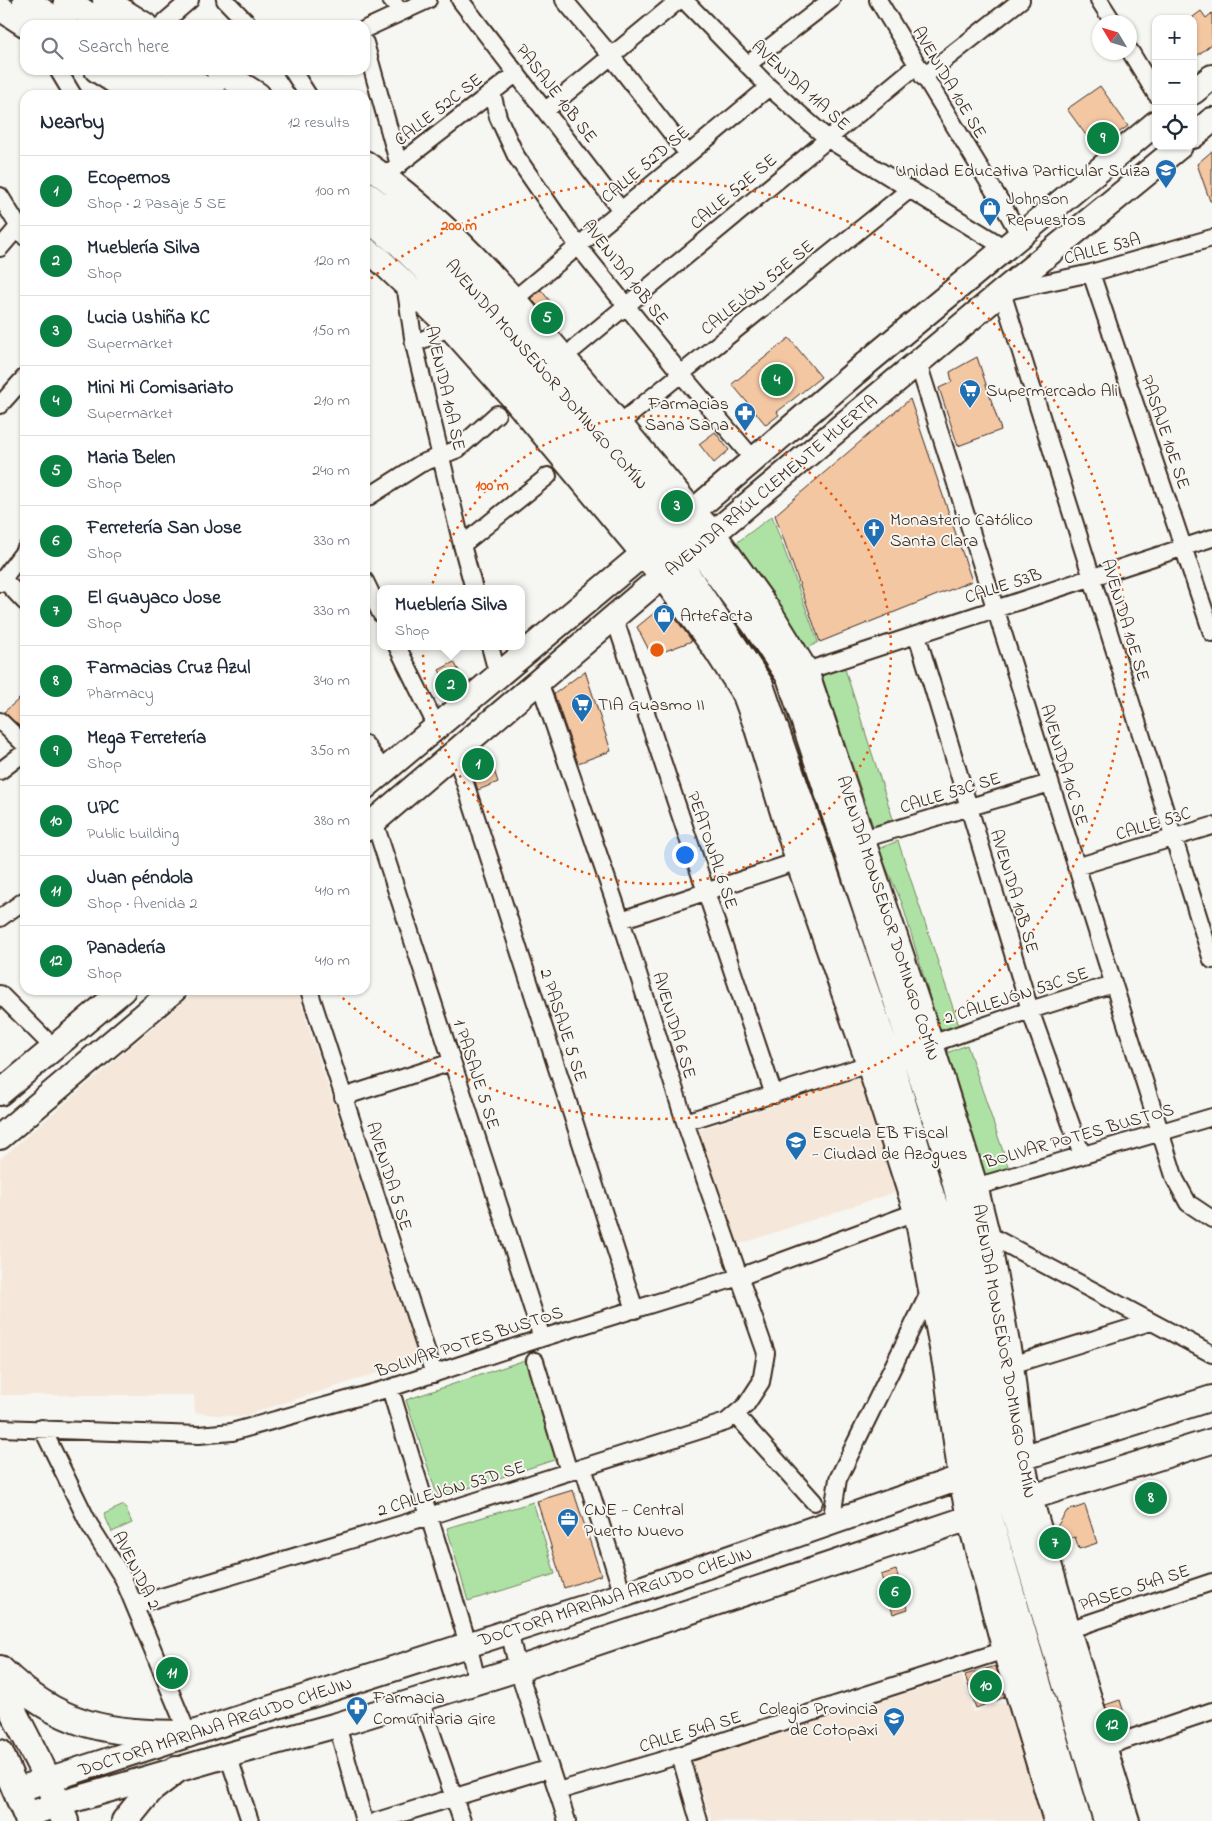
<!DOCTYPE html>
<meta charset="utf-8">
<style>
body{margin:0;font-family:"Indie Flower",sans-serif;background:#f6f6f7;color:#1f2937}
.controls{position:absolute;right:15px;top:15px;display:grid;overflow:hidden;border-radius:10px;box-shadow:0 1px 4px #0004}
.controls button{width:45px;height:45px;display:grid;place-items:center;padding:0;border:0;border-bottom:1px solid #e0e1e3;background:#fff;color:#1f2937;font:25px sans-serif}
.compass{position:absolute;left:1092px;top:15px;width:45px;height:45px;border-radius:50%;background:#fff;box-shadow:0 1px 4px #0004;rotate:308deg}
.you{position:absolute;left:684px;top:854px;width:18px;height:18px;margin:-12px;border:4px solid #fff;border-radius:50%;background:#1a73e8;box-shadow:0 0 0 8px #1a73e833}
.badge{display:grid;place-items:center;width:32px;height:32px;border-radius:50%;background:#0b8043;color:#fff;font-size:16px;font-weight:700}
.pin{position:absolute;translate:-50% -50%;border:2px solid #fff;box-shadow:0 1px 5px #0006}
.popup{position:absolute;left:377px;top:585px;width:148px;height:65px;box-sizing:border-box;display:grid;place-content:center;border-radius:10px;background:#fff;filter:drop-shadow(0 1px 4px #0005);font-size:16px;white-space:nowrap;color:#747a83}
.popup b{font-size:19px;color:#1f2937}
.popup::after{content:'';position:absolute;left:50%;top:100%;margin-left:-10px;border:10px solid transparent;border-top-color:#fff}
.list{margin:0;padding:0;list-style:none}
h2{display:flex;justify-content:space-between;align-items:center;height:65px;margin:0;padding:0 20px;font-size:21px}
h2 small{font-size:16px;font-weight:400;color:#747a83}
.list li{display:grid;grid-template-columns:32px 1fr auto;gap:15px;align-items:center;box-sizing:border-box;height:70px;padding:0 20px;border-top:1px solid #e0e1e3}
.list b{display:block;font-size:19px;white-space:nowrap}
.list p{margin:0;font-size:16px;white-space:nowrap;color:#747a83}
.list em{font-size:16px;font-style:normal;color:#747a83}
.icon{flex:none;width:28px;height:28px;fill:none;stroke:currentColor;stroke-width:2;stroke-linecap:round;stroke-linejoin:round}
.map{position:relative;flex:none;width:1212px;height:1821px;overflow:hidden}
.search{position:absolute;background:#fff;box-shadow:0 1px 4px #0004;left:20px;top:20px;width:350px;height:55px;display:flex;align-items:center;gap:12px;box-sizing:border-box;padding:0 18px;border-radius:15px;color:#747a83;font-size:19px}
.panel{position:absolute;background:#fff;box-shadow:0 1px 4px #0004;left:20px;top:90px;width:350px;height:905px;border-radius:15px}
.map>svg:first-child{display:block}
.built{fill:#f5e8da}
.green{fill:#aee2a4;stroke:#748661}
.building{fill:#f4c7a3;stroke:#3b2a1e}
.lines{fill:none;stroke-linecap:round;stroke-linejoin:round}
.minor-casing{stroke:#3b2a1e;stroke-width:20}
.secondary-casing{stroke:#3b2a1e;stroke-width:28}
.primary-casing{stroke:#3b2a1e;stroke-width:30}
.minor{stroke:#f6f6f2;stroke-width:16}
.secondary{stroke:#f6f6f2;stroke-width:24}
.primary{stroke:#f6f6f2;stroke-width:26}
.ring{fill:none;stroke:#e8590c;stroke-width:2.5;stroke-dasharray:2.5 5}
.labels{text-anchor:middle;stroke-width:4;stroke-linejoin:round;paint-order:stroke}
.street-label{font-size:18px;fill:#3b2a1e;stroke:#f6f6f2}
.poi-label{font-size:18px;fill:#3b2a1e;stroke:#f6f6f2;text-anchor:start}
.centre{fill:#e8590c;stroke:#f6f6f2;stroke-width:2.5}
.ring-label{font-size:15px;text-anchor:middle;font-weight:bold;fill:#e8590c;stroke:#f6f6f2;stroke-width:4;stroke-linejoin:round;paint-order:stroke}
</style>
<div class="map">
<svg width="1212" height="1821" viewBox="0 0 1212 1821">
<rect width="100%" height="100%" fill="#f6f6f2"/>
<filter id="ink" filterUnits="userSpaceOnUse"><feTurbulence type="fractalNoise" baseFrequency=".02" numOctaves="2"/><feDisplacementMap in="SourceGraphic" scale="10" xChannelSelector="R" yChannelSelector="G"/><feConvolveMatrix kernelMatrix="1 2 1 2 8 2 1 2 1" color-interpolation-filters="sRGB"/></filter>
<g filter="url(#ink)">
<path class="built" d="M197 990H298L307 1023 419 1360 240 1417 195 1413 194 1395H0V1159Z
M859 1077 896 1192 734 1246 696 1131Z
M962 1676 973 1712 1007 1701 1043 1821H712L692 1761Z"/>
<path class="green" d="M772 516 818 642 804 651 735 544Z
M844 666 893 819 873 826 822 676Z
M898 841 959 1026 937 1030 928 991 902 903 878 849Z
M967 1045 1009 1169 984 1177 944 1054Z
M525 1360 557 1459 438 1498 406 1400Z
M533 1502 555 1574 468 1601 447 1528Z
M124 1505 132 1523 112 1532 104 1514Z"/>
<path class="building" d="M1201 11 1206 18 1212 13V44L1193 59V17Z
M1100 86 1128 126 1096 149 1067 109Z
M1212 151V201H1210L1197 164Z
M541 290 558 311 548 319 531 298Z
M789 338 821 377 777 412 779 415 766 425 732 384Z
M977 357 1001 430 958 446 939 388 952 382 950 372Z
M910 399 972 581 820 642 775 515Z
M715 432 729 450 714 463 699 444Z
M665 604 692 641 652 656 637 627Z
M454 662 465 682 450 690 439 670Z
M585 671 611 751 578 763 554 694Z
M25 694V720L19 726 4 712Z
M488 753 498 782 478 790 469 763Z
M1155 1482 1164 1507 1147 1513 1138 1488Z
M573 1490 601 1575 564 1588 537 1501Z
M1085 1505 1097 1543 1079 1549 1075 1537 1057 1543 1054 1531 1067 1511Z
M896 1570 908 1609 893 1614 881 1575Z
M996 1666 1005 1697 976 1708 965 1675Z
M1120 1700 1127 1723 1113 1728 1105 1705Z"/>
<g class="lines">
<g class="minor-casing">
<path id="minor" d="M225 0 249 25
M391 0 401 12
M460 0 621 210
M564 0 611 56 688 154
M684 0 769 87 828 139 1005 248
M878 0 1008 214 1020 236
M1099 0 1113 22
M161 25 190 0
M365 29 428 0
M365 43 399 165
M1130 51 1156 94
M747 65 831 0
M58 70 73 95
M292 70 308 95
M923 77 1021 0
M492 93 498 117 516 156 578 246 681 374 754 460
M546 110 679 0
M384 176 517 73
M0 196 25 237
M1212 238 1091 273 1002 292 1212 960
M0 248 19 226
M1091 273 1212 633
M405 284 414 344 462 545 474 589
M523 292 769 87
M414 344 450 327
M575 348 916 66
M918 363 1175 1179 1188 1203 1212 1219
M0 405 25 377
M630 415 909 190
M365 499 420 464 458 449 497 414
M462 545 548 476
M3 579 25 602
M365 581 381 614
M0 583 25 550
M614 617 774 1095
M917 635 1030 1010 1082 1155
M397 646 437 727
M490 646 498 676
M806 671 1212 538
M0 721 25 745
M365 744 384 771
M455 752 635 1310
M0 771 25 752
M374 821 542 1338
M863 839 1050 783
M1076 867 1212 826
M0 918 25 900
M621 920 798 861
M309 990 434 1374
M0 994 54 1048
M931 1044 1030 1010 1113 984
M343 1097 452 1062
M685 1122 869 1064
M965 1190 1212 1117
M987 1234 1212 1354
M535 1361 569 1472
M1011 1365 1150 1322
M390 1388 468 1644 477 1681
M736 1415 814 1502
M0 1428 199 1435 232 1432 390 1388 542 1338 739 1277 924 1209
M42 1428 89 1524 123 1578 188 1734
M583 1467 623 1595
M831 1523 838 1479 930 1291
M135 1605 429 1516 726 1422 746 1405 761 1382 766 1353 685 1122 621 920 539 681
M1068 1630 1212 1582
M509 1631 518 1669 567 1821
M420 1699 462 1821
M337 1725 364 1821
M1105 1747 1212 1711
M228 1755 250 1821
M680 1755 699 1821
M558 1791 680 1755 1005 1650
M377 1821 550 1768"/>
</g>
<g class="secondary-casing">
<path id="secondary" d="M25 0 65 25
M66 0 105 25
M105 0 145 25
M0 8 26 25
M97 70 136 95
M136 70 176 95
M175 70 214 95
M218 70 258 95
M1193 92 1212 77
M1193 136 1212 120
M365 163C444 218 507 290 569 364 610 413 652 462 693 512L713 533 771 614 806 671 931 1044 975 1186 987 1234 1011 1365 1022 1458 1030 1498 1068 1630 1127 1821
M365 193 415 230 450 261 492 306 697 547 755 626 789 677 951 1168 957 1192 989 1363 1002 1464 1011 1504 1106 1821
M365 218 399 244 472 316 661 539 679 562 761 685 890 1059 935 1205 969 1366 981 1471 988 1511 1079 1821
M365 249 379 259 450 327 516 401 662 576 716 650 745 695 756 725 798 861 869 1064 916 1211 946 1369 961 1478 969 1517 1005 1650 1056 1821
M682 521 869 361 1156 123
M702 543 1002 292 1180 146
M365 787 655 544
M365 829 674 566
M0 1093 123 990
M0 1137 174 990
M1006 1463 1212 1398
M1016 1502 1212 1441
M16 1790 623 1595 974 1473
M27 1815 59 1804 228 1755 337 1725 518 1669 984 1513"/>
</g>
<g class="primary-casing">
<path id="primary" d="M0 1669C58 1727 109 1734 188 1734
M0 1686 48 1780 65 1821
M0 1753 29 1821
M125 1821 150 1790 176 1770"/>
</g>
<use href="#minor" class="minor"/>
<use href="#secondary" class="secondary"/>
<use href="#primary" class="primary"/>
</g>
</g>
<g class="ring">
<circle cx="657" cy="650" r="234"/>
<path d="M365 283A469 469 0 1 1 334 990"/>
</g>
<defs>
<g id="school-pin" transform="scale(1.125)"><path d="M0 17L-7.5 6A9.5 9.5 0 1 1 7.5 6Z" fill="#1f6fb2" stroke="#f6f6f2"/><path d="M0-5L7-2L0 1L-7-2ZM-4 1L0 2.5L4 1V4Q0 6-4 4Z" fill="#fff"/></g>
<g id="shop-pin" transform="scale(1.125)"><path d="M0 17L-7.5 6A9.5 9.5 0 1 1 7.5 6Z" fill="#1f6fb2" stroke="#f6f6f2"/><path d="M-5-2.5h2.3a2.7 3.5 0 0 1 5.4 0H5L5.5 6h-11ZM-1.5-2.5h3a1.5 2.3 0 0 0-3 0Z" fill="#fff"/></g>
<g id="supermarket-pin" transform="scale(1.125)"><path d="M0 17L-7.5 6A9.5 9.5 0 1 1 7.5 6Z" fill="#1f6fb2" stroke="#f6f6f2"/><path d="M-6-5.5h2.5l.6 2H6L4.5 2H-2.5L-4.4-4H-6ZM-1.5 3.2a1.3 1.3 0 1 0 .1 0ZM3 3.2a1.3 1.3 0 1 0 .1 0Z" fill="#fff"/></g>
<g id="pharmacy-pin" transform="scale(1.125)"><path d="M0 17L-7.5 6A9.5 9.5 0 1 1 7.5 6Z" fill="#1f6fb2" stroke="#f6f6f2"/><path d="M-2-6h4v4h4v4h-4v4h-4v-4h-4v-4h4Z" fill="#fff"/></g>
<g id="church-pin" transform="scale(1.125)"><path d="M0 17L-7.5 6A9.5 9.5 0 1 1 7.5 6Z" fill="#1f6fb2" stroke="#f6f6f2"/><path d="M-1.2-6h2.4v3.5h3.3v2.4h-3.3V6h-2.4V-.1h-3.3v-2.4h3.3Z" fill="#fff"/></g>
<g id="office-pin" transform="scale(1.125)"><path d="M0 17L-7.5 6A9.5 9.5 0 1 1 7.5 6Z" fill="#1f6fb2" stroke="#f6f6f2"/><path d="M-6-3h4V-5.5h4V-3h4V5H-6ZM-1-4.5V-3h2v-1.5ZM-6 0V1H6V0Z" fill="#fff"/></g>
</defs>
<g fill-rule="evenodd">
<use href="#school-pin" x="1166" y="170"/>
<use href="#shop-pin" x="990" y="208"/>
<use href="#supermarket-pin" x="970" y="390"/>
<use href="#pharmacy-pin" x="745" y="413"/>
<use href="#church-pin" x="874" y="529"/>
<use href="#shop-pin" x="664" y="615"/>
<use href="#supermarket-pin" x="582" y="704"/>
<use href="#school-pin" x="796" y="1142"/>
<use href="#office-pin" x="568" y="1519"/>
<use href="#pharmacy-pin" x="357" y="1707"/>
<use href="#school-pin" x="894" y="1718"/>
</g>
<g class="labels">
<g class="street-label">
<text transform="translate(950 82) rotate(59)" y="6">AVENIDA 10E SE</text>
<text transform="translate(801 85) rotate(42)" y="6">AVENIDA 11A SE</text>
<text transform="translate(557 93) rotate(52)" y="6">PASAJE 10B SE</text>
<text transform="translate(438 109) rotate(-38)" y="6">CALLE 52C SE</text>
<text transform="translate(645 164) rotate(-40)" y="6">CALLE 52D SE</text>
<text transform="translate(733 191) rotate(-40)" y="6">CALLE 52E SE</text>
<text transform="translate(1102 248) rotate(-15)" y="6">CALLE 53A</text>
<text transform="translate(626 272) rotate(52)" y="6">AVENIDA 10B SE</text>
<text transform="translate(757 287) rotate(-39)" y="6">CALLEJÓN 52E SE</text>
<text transform="translate(547 374) rotate(49)" y="6">AVENIDA MONSEÑOR DOMINGO COMÍN</text>
<text transform="translate(446 388) rotate(77)" y="6">AVENIDA 10A SE</text>
<text transform="translate(1166 432) rotate(71)" y="6">PASAJE 10E SE</text>
<text transform="translate(771 485) rotate(-40)" y="6">AVENIDA RAÚL CLEMENTE HUERTA</text>
<text transform="translate(1003 585) rotate(-18)" y="6">CALLE 53B</text>
<text transform="translate(1126 620) rotate(73)" y="6">AVENIDA 10E SE</text>
<text transform="translate(1065 765) rotate(73)" y="6">AVENIDA 10C SE</text>
<text transform="translate(950 792) rotate(-17)" y="6">CALLE 53C SE</text>
<text transform="translate(1153 823) rotate(-17)" y="6">CALLE 53C</text>
<text transform="translate(713 850) rotate(71)" y="6">PEATONAL 6 SE</text>
<text transform="translate(1015 891) rotate(73)" y="6">AVENIDA 10B SE</text>
<text transform="translate(889 918) rotate(72)" y="6">AVENIDA MONSEÑOR DOMINGO COMÍN</text>
<text transform="translate(1016 995) rotate(-18)" y="6">2 CALLEJÓN 53C SE</text>
<text transform="translate(564 1025) rotate(72)" y="6">2 PASAJE 5 SE</text>
<text transform="translate(675 1025) rotate(73)" y="6">AVENIDA 6 SE</text>
<text transform="translate(477 1074) rotate(72)" y="6">1 PASAJE 5 SE</text>
<text transform="translate(1079 1135) rotate(-16)" y="6">BOLIVAR POTES BUSTOS</text>
<text transform="translate(390 1176) rotate(72)" y="6">AVENIDA 5 SE</text>
<text transform="translate(469 1341) rotate(-18)" y="6">BOLIVAR POTES BUSTOS</text>
<text transform="translate(1005 1351) rotate(80)" y="6">AVENIDA MONSEÑOR DOMINGO COMÍN</text>
<text transform="translate(451 1488) rotate(-17)" y="6">2 CALLEJÓN 53D SE</text>
<text transform="translate(137 1570) rotate(63)" y="6">AVENIDA 2</text>
<text transform="translate(1134 1587) rotate(-18)" y="6">PASEO 54A SE</text>
<text transform="translate(615 1596) rotate(-18)" y="6">DOCTORA MARIANA ARGUDO CHEJIN</text>
<text transform="translate(215 1726) rotate(-18)" y="6">DOCTORA MARIANA ARGUDO CHEJIN</text>
<text transform="translate(690 1731) rotate(-17)" y="6">CALLE 54A SE</text>
</g>
<g class="poi-label">
<text x="1150" y="176" text-anchor="end">Unidad Educativa Particular Suiza</text>
<text x="1006" y="204">Johnson<tspan x="1006" dy="21">Repuestos</tspan></text>
<text x="986" y="396">Supermercado Ali</text>
<text x="729" y="409" text-anchor="end">Farmacias<tspan x="729" dy="21">Sana Sana</tspan></text>
<text x="890" y="525">Monasterio Católico<tspan x="890" dy="21">Santa Clara</tspan></text>
<text x="680" y="621">Artefacta</text>
<text x="598" y="710">TIA Guasmo II</text>
<text x="812" y="1138">Escuela EB Fiscal<tspan x="812" dy="21">- Ciudad de Azogues</tspan></text>
<text x="584" y="1515">CNE - Central<tspan x="584" dy="21">Puerto Nuevo</tspan></text>
<text x="373" y="1703">Farmacia<tspan x="373" dy="21">Comunitaria Gire</tspan></text>
<text x="878" y="1714" text-anchor="end">Colegio Provincia<tspan x="878" dy="21">de Cotopaxi</tspan></text>
</g>
</g>
<circle cx="657" cy="650" r="8" class="centre"/>
<g class="ring-label">
<text x="459" y="230">200 m</text>
<text x="492" y="490">100 m</text>
</g>
</svg>
<div class="controls">
<button>+</button>
<button>−</button>
<button><svg class="icon" aria-label="locate" viewBox="0 0 24 24"><circle cx="12" cy="12" r="6"/><path d="M12 2v4M12 18v4M2 12h4M18 12h4"/></svg></button>
</div>
<svg class="compass" viewBox="-18 -18 36 36"><path d="M0-13l5 13h-10z" fill="#e53935"/><path d="M0 13l5-13h-10z" fill="#747a83"/></svg>
<div class="you"></div>
<div class="pin badge" style="left:478px;top:764px">1</div>
<div class="pin badge" style="left:451px;top:685px">2</div>
<div class="popup"><b>Mueblería Silva</b>Shop</div>
<div class="pin badge" style="left:677px;top:506px">3</div>
<div class="pin badge" style="left:777px;top:380px">4</div>
<div class="pin badge" style="left:547px;top:318px">5</div>
<div class="pin badge" style="left:895px;top:1592px">6</div>
<div class="pin badge" style="left:1055px;top:1543px">7</div>
<div class="pin badge" style="left:1151px;top:1498px">8</div>
<div class="pin badge" style="left:1103px;top:138px">9</div>
<div class="pin badge" style="left:986px;top:1686px">10</div>
<div class="pin badge" style="left:172px;top:1673px">11</div>
<div class="pin badge" style="left:1112px;top:1725px">12</div>
<div class="search"><svg class="icon" aria-label="search" viewBox="0 0 24 24"><circle cx="10" cy="10" r="6"/><path d="M15 15l6 6"/></svg>Search here</div>
<section class="panel">
<h2>Nearby<small>12 results</small></h2>
<ul class="list">
<li><span class="badge">1</span><div><b>Ecopernos</b><p>Shop · 2 Pasaje 5 SE</p></div><em>100 m</em></li>
<li><span class="badge">2</span><div><b>Mueblería Silva</b><p>Shop</p></div><em>120 m</em></li>
<li><span class="badge">3</span><div><b>Lucia Ushiña KC</b><p>Supermarket</p></div><em>150 m</em></li>
<li><span class="badge">4</span><div><b>Mini Mi Comisariato</b><p>Supermarket</p></div><em>210 m</em></li>
<li><span class="badge">5</span><div><b>Maria Belen</b><p>Shop</p></div><em>240 m</em></li>
<li><span class="badge">6</span><div><b>Ferretería San Jose</b><p>Shop</p></div><em>330 m</em></li>
<li><span class="badge">7</span><div><b>El Guayaco Jose</b><p>Shop</p></div><em>330 m</em></li>
<li><span class="badge">8</span><div><b>Farmacias Cruz Azul</b><p>Pharmacy</p></div><em>340 m</em></li>
<li><span class="badge">9</span><div><b>Mega Ferretería</b><p>Shop</p></div><em>350 m</em></li>
<li><span class="badge">10</span><div><b>UPC</b><p>Public building</p></div><em>380 m</em></li>
<li><span class="badge">11</span><div><b>Juan péndola</b><p>Shop · Avenida 2</p></div><em>410 m</em></li>
<li><span class="badge">12</span><div><b>Panadería</b><p>Shop</p></div><em>410 m</em></li>
</ul>
</section>
</div>
